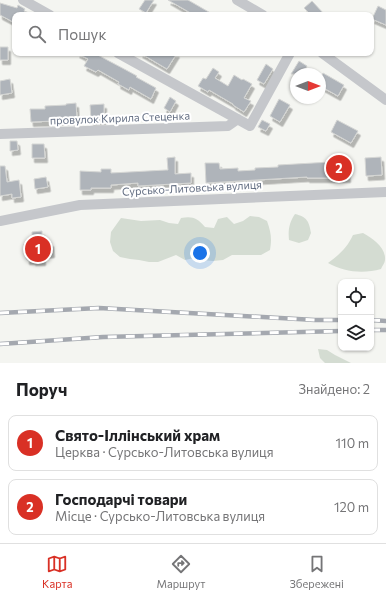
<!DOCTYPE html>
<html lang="uk">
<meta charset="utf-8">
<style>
body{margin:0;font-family:Commissioner,sans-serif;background:#f2f2f2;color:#202124}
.controls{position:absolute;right:12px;bottom:12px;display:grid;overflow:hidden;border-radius:8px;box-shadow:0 1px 3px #0004}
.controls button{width:36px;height:36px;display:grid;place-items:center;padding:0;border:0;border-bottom:1px solid #e0e0e0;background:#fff;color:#202124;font:20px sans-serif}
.compass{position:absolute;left:290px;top:68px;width:36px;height:36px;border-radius:50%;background:#fff;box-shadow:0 1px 3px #0004;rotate:90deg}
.you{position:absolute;left:200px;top:253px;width:14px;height:14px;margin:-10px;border:3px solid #fff;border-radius:50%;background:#1a73e8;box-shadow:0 0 0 6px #1a73e833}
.badge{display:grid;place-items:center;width:26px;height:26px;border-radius:50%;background:#d93025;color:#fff;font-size:13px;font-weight:700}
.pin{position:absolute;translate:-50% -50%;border:2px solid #fff;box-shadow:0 1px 4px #0006}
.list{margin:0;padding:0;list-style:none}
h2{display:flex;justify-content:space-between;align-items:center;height:52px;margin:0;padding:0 16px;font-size:17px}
h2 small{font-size:13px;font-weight:400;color:#757577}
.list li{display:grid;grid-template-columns:26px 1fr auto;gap:12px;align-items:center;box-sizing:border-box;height:56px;margin:0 8px 8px;padding:0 8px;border:1px solid #e0e0e0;border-radius:8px}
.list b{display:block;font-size:15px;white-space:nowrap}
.list p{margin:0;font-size:13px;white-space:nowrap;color:#757577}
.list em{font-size:13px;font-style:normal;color:#757577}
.icon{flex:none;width:22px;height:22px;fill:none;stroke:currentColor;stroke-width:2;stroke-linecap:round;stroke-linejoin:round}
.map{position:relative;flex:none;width:386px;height:363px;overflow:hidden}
.search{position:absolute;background:#fff;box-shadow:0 1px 3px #0004;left:12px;right:12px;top:12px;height:44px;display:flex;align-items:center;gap:10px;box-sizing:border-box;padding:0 14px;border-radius:8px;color:#757577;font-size:15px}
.sheet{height:180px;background:#fff}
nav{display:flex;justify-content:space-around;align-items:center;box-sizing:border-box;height:56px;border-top:1px solid #e0e0e0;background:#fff;font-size:11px;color:#757577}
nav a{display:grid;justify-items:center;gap:2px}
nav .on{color:#d93025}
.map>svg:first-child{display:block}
.green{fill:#d4dcd2}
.building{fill:#afb4ba;stroke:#d5d6d4;filter:url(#shadow)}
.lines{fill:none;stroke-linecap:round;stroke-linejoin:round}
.street{stroke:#c5c7cb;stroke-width:10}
.rail-casing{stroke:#a4a8af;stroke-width:4.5}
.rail{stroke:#fff;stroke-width:3;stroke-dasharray:9;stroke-linecap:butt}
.labels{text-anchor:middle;stroke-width:4;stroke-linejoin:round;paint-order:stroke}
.street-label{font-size:11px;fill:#636e82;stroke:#fff}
</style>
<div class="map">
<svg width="386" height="363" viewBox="0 0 386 363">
<defs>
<filter id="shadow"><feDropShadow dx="2.5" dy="4.5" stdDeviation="0" flood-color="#0004"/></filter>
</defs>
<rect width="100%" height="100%" fill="#f4f5f1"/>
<path class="green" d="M295 214C307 217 309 221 311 233L308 240 299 243 289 240C288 230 289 223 295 214Z
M250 216 259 217 267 221C271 232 272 239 270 250L261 255H232L223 260 213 261 203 260 194 258 185 260 176 255 158 262H149L139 260 130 259 120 257 113 251 110 242 111 232 121 218 141 221 160 220 169 223 178 224 181 218C193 216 197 218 205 227L214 228 218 219 227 217 234 224 243 221Z
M363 233C373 239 386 247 385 260 385 263 382 266 381 269 363 274 344 272 328 263 339 255 347 248 353 235Z
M318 349 327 350 335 355 351 363H325L320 358Z"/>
<path class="building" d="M145 0H154L146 13 139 9Z
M168 0H188L214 15H194Z
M312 1 325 15H311L304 8Z
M0 3 17 8 18 5 25 9 24 11 32 14V15H15V23L0 15Z
M378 6 386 10V25L372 19Z
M0 47H8V60H0Z
M77 53H94L126 70 137 76 136 77 156 88 151 99 130 87 129 90 118 84 119 82 98 70 96 72 84 66 88 59Z
M140 53H177L167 69Z
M299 61 307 66 303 74H291Z
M266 64 273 69 264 84 257 80Z
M213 68 219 72 215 78 228 86 234 75 242 80 243 79 252 84 244 98 251 101 244 112 233 105V104L209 90 208 92 198 86 203 78 206 79Z
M323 73 344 85 338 96 320 86V79Z
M10 79 12 93 0 95V81Z
M170 97 176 101 170 112 164 108Z
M279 99 290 105 280 122 270 116Z
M76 103 77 120 31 122 30 109H45V106L66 105V104Z
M104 104V120L91 121 90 105Z
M262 120 270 124 266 131 258 127Z
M337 120 358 131 351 143 331 132Z
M10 141H17L18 150 10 151Z
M32 144H44L45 158H32Z
M175 157V174L191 173V183L138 186V183L111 185V188H91V190H80V171L101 172V169H111V173L166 170H168L167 158Z
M381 157 382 175 366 176 365 158Z
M347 158 348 178H307V177L206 183 205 163H219L220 169 238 168V171L255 170V168L278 167V165L331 162 330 159Z
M0 166H5L7 182 19 180 21 197 12 198V194L0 196Z
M46 177 48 187 35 189 34 179Z
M42 231V243L51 242 52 253 43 254V261H33V260H27V254H24V244H32V232Z"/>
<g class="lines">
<path class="street" d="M23 0 50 15
M237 0 263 15
M118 53 250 126 290 53
M322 53 386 100
M0 134 228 126 238 119
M0 221 80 205 386 192"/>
<g class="rail-casing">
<path id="rail" d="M0 313 99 308 315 320H341
M371 320 386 321
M371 330H386
M0 344 103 337 341 331"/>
</g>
<use href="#rail" class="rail"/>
</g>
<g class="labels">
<g class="street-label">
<text transform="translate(120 118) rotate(-2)" y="4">провулок Кирила Стеценка</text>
<text transform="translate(192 188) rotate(-3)" y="4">Сурсько-Литовська вулиця</text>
</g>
</g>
</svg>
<div class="controls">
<button><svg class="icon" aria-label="locate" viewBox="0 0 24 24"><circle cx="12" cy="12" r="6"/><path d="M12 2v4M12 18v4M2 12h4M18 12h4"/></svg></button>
<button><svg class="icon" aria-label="layers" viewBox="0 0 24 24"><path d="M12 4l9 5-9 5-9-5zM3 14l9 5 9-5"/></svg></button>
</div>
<svg class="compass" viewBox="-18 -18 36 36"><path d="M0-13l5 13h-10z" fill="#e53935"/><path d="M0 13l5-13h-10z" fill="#757577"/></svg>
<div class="you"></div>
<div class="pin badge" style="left:38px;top:249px">1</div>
<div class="pin badge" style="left:339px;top:168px">2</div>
<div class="search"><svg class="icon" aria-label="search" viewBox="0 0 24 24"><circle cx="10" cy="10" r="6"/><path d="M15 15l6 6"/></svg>Пошук</div>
</div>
<section class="sheet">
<h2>Поруч<small>Знайдено: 2</small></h2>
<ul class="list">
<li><span class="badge">1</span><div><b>Свято-Іллінський храм</b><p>Церква · Сурсько-Литовська вулиця</p></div><em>110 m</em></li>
<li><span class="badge">2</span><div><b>Господарчі товари</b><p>Місце · Сурсько-Литовська вулиця</p></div><em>120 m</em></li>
</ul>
</section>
<nav>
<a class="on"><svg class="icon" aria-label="map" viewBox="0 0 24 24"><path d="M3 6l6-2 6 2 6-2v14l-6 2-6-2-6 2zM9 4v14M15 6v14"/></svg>Карта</a>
<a><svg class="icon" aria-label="directions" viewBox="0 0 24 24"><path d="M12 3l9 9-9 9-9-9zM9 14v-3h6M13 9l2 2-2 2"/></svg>Маршрут</a>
<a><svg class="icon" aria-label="saved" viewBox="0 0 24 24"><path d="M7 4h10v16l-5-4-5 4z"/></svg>Збережені</a>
</nav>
